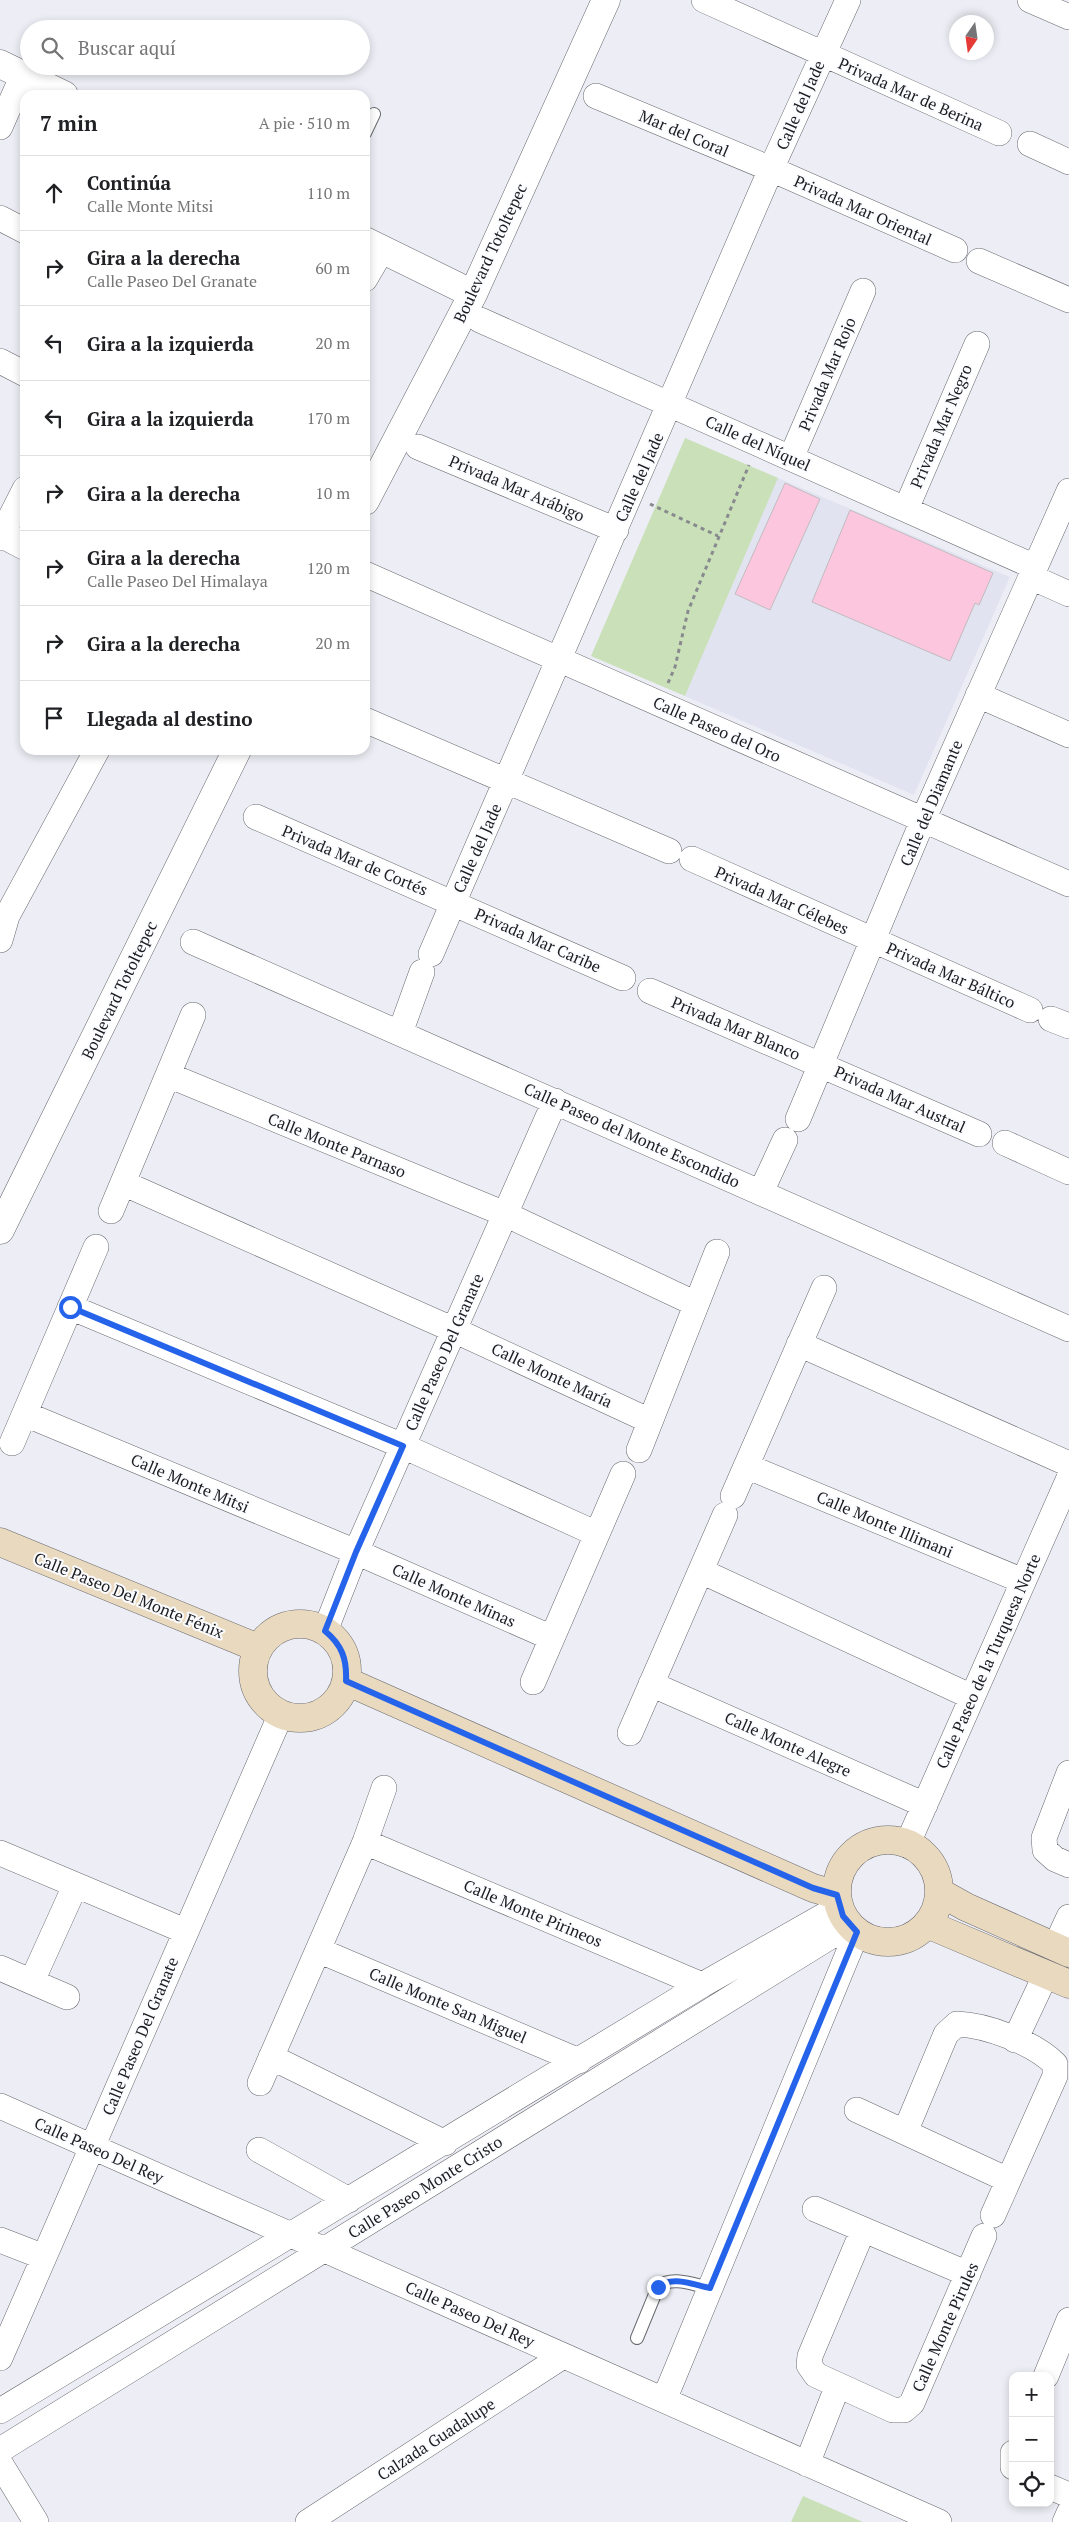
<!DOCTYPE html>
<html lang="es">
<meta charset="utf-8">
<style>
body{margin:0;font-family:"PT Serif",serif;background:#f2f2f2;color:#202124}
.controls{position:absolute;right:15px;bottom:15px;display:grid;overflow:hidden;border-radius:10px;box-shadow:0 2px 8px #0003}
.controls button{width:45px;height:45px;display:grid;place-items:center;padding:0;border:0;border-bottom:1px solid #e0e0e0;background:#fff;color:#202124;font:25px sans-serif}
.compass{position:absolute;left:949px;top:15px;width:45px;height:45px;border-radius:50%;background:#fff;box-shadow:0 2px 8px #0003;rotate:193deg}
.stop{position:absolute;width:15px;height:15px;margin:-11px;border:4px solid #2563eb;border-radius:50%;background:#fff}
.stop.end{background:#2563eb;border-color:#fff;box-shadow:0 1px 5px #0008}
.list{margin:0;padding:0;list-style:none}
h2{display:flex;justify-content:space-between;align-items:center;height:65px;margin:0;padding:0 20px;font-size:21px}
h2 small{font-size:16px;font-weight:400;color:#757577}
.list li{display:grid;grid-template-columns:32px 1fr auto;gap:15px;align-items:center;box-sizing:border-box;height:75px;padding:0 20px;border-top:1px solid #e0e0e0}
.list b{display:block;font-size:19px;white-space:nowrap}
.list p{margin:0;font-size:16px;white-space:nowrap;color:#757577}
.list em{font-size:16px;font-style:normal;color:#757577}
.icon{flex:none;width:28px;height:28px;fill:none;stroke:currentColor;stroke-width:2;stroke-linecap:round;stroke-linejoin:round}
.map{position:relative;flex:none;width:1069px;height:2522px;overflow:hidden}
.search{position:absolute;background:#fff;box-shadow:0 2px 8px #0003;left:20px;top:20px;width:350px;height:55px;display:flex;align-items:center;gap:12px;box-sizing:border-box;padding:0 18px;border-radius:28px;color:#757577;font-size:19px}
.panel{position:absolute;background:#fff;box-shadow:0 2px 8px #0003;left:20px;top:90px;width:350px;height:665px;border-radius:15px}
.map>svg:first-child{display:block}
.built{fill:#e1e3f1}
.green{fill:#c9e0b9}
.building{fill:#fcc6de;stroke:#c2bbbe}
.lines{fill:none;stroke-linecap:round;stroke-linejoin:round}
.service-casing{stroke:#68696f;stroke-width:14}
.minor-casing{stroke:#68696f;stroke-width:26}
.tertiary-casing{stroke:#68696f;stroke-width:29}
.secondary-casing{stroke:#68696f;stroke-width:29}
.path{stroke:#898a8e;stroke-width:3;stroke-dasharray:4 4;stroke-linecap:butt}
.service{stroke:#fff;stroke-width:12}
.minor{stroke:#fff;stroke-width:25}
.tertiary{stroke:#fff;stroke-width:28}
.secondary{stroke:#e9d9be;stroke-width:28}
.route{stroke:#2563eb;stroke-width:6}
.labels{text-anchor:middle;stroke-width:4;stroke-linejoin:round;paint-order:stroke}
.street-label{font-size:16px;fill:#1c1c1e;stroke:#fbfcff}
</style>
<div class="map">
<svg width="1069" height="2522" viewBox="0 0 1069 2522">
<rect width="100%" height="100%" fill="#edeef5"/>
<path class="built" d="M778 478 1010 577 914 795 685 696Z"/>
<path class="green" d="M685 438 778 478 685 696 591 656Z
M803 2496 863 2522H791Z"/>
<path class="building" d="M785 483 820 499 770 610 735 594Z
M850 510 993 573 979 605 975 603 950 661 812 602Z"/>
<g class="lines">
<g class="service-casing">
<path id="service" d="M365 133 374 114
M637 2338 658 2287C672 2275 694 2285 710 2288"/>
</g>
<g class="minor-casing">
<path id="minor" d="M704 0 999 133
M1030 0 1069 17
M596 96 771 169 955 250
M0 127 23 75
M1030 144 1069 162
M0 218 25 231
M979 261 1069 300
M365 279 382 250
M480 320 1035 567
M0 361 25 374
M418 447 616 530
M791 458 863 291
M906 509 977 344
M0 538 25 489
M365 574 1069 884
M1031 577 1069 594
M978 695 1069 735
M365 720 669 851
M256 817 623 978
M692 859 1030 1010
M0 940 7 916 97 750
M193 942 1069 1329
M431 954 771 169 848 0
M650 991 979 1134
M1051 1019 1069 1026
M400 1033 422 972
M168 1075 505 1214 696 1304
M798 1119 923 820 1069 491
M1005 1143 1069 1172
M123 1183 454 1330 650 1421
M761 1192 785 1140
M111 1211 193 1015
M70 1307 403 1446 597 1534
M799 1344 1069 1464
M25 1414 356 1552 552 1638
M12 1443 96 1247
M639 1450 717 1252
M746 1466 1023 1581
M733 1496 824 1288
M701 1571 972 1697
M325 1631 356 1552 555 1101
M533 1682 623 1474
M651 1684 925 1805
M630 1733 725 1515
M1069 1773 1044 1838 1045 1850 1055 1859 1069 1865
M365 1842 702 1985
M907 1845 1069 1478
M0 1853 185 1931
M1055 1947 1069 1917
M318 1950 579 2061
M0 1968 67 1997
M32 1981 75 1886
M1015 2040 1046 1974
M271 2057 445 2143
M260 2083 365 1842 384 1788
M0 2106 939 2522
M857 2110 1008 2180
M905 2132 946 2034 957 2024C987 2025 1034 2043 1055 2064V2076L993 2215
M259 2150 349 2200
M815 2209 968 2274
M863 2230 810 2356 809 2365 816 2375 893 2410H904L912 2403 984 2236
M0 2240 44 2257
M0 2358 281 1714
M1046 2376 1069 2320
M664 2400 857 1932
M0 2411 702 1985 839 1907
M0 2450 849 1925
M1013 2453V2467
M0 2463 36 2522
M807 2464 838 2385
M1050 2487 1069 2495
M308 2522 563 2356
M1065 2522 1069 2513"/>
</g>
<g class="tertiary-casing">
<path id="tertiary" d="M0 64 64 95
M365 241 473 294
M365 501 473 294 606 0
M0 533 25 546
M0 1230 237 750"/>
</g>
<g class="secondary-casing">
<path id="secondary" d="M0 1542 258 1648
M253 1671a47 47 0 1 1 94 0a47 47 0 1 1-94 0Z
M346 1681 813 1888 837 1895
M837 1891a51 51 0 1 1 102 0a51 51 0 1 1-102 0Z
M939 1892 966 1907 1069 1953
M927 1924 1069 1984"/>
</g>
<path class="path" d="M650 504 718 536
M668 683 675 667 688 611 749 465"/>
<use href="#service" class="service"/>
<use href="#minor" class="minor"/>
<use href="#tertiary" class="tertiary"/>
<use href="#secondary" class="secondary"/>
</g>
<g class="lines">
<path class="route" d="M70 1307 403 1446 356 1552 325 1631C342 1645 347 1659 346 1681L813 1888 837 1895 843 1916 857 1932 710 2288C694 2285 672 2275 658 2287"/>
</g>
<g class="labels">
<g class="street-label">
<text transform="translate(911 94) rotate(24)" y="6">Privada Mar de Berina</text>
<text transform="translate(800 105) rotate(-66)" y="6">Calle del Jade</text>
<text transform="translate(684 133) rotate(23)" y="6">Mar del Coral</text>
<text transform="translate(863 210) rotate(24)" y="6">Privada Mar Oriental</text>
<text transform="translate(490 253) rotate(-65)" y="6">Boulevard Totoltepec</text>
<text transform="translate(827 374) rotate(-67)" y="6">Privada Mar Rojo</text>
<text transform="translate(941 426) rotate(-67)" y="6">Privada Mar Negro</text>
<text transform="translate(758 443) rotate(24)" y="6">Calle del Níquel</text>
<text transform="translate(639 477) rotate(-66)" y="6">Calle del Jade</text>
<text transform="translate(517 488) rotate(23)" y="6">Privada Mar Arábigo</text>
<text transform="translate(717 729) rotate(24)" y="6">Calle Paseo del Oro</text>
<text transform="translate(931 803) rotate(-67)" y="6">Calle del Diamante</text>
<text transform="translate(477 848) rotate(-66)" y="6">Calle del Jade</text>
<text transform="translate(355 860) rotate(23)" y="6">Privada Mar de Cortés</text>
<text transform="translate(782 900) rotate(24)" y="6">Privada Mar Célebes</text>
<text transform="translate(538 940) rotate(24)" y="6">Privada Mar Caribe</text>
<text transform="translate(951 975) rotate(24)" y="6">Privada Mar Báltico</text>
<text transform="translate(119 990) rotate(-64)" y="6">Boulevard Totoltepec</text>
<text transform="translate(736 1028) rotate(23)" y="6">Privada Mar Blanco</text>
<text transform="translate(900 1099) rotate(24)" y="6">Privada Mar Austral</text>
<text transform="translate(632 1135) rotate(24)" y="6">Calle Paseo del Monte Escondido</text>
<text transform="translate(337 1145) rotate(22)" y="6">Calle Monte Parnaso</text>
<text transform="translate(444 1352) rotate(-66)" y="6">Calle Paseo Del Granate</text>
<text transform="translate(552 1375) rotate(25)" y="6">Calle Monte María</text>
<text transform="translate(190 1483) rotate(23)" y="6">Calle Monte Mitsi</text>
<text transform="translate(885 1524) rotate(23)" y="6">Calle Monte Illimani</text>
<text transform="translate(129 1595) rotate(22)" y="6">Calle Paseo Del Monte Fénix</text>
<text transform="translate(454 1595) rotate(24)" y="6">Calle Monte Minas</text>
<text transform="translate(988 1661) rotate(-66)" y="6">Calle Paseo de la Turquesa Norte</text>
<text transform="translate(788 1744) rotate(24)" y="6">Calle Monte Alegre</text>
<text transform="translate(533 1913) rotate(23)" y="6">Calle Monte Pirineos</text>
<text transform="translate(448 2005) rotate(23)" y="6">Calle Monte San Miguel</text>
<text transform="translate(140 2036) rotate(-67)" y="6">Calle Paseo Del Granate</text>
<text transform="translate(99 2150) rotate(24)" y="6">Calle Paseo Del Rey</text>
<text transform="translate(425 2187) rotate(-32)" y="6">Calle Paseo Monte Cristo</text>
<text transform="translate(470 2314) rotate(24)" y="6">Calle Paseo Del Rey</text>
<text transform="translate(945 2327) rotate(-66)" y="6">Calle Monte Pirules</text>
<text transform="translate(436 2439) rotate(-33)" y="6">Calzada Guadalupe</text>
</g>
</g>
</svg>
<div class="controls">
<button>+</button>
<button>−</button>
<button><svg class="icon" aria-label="locate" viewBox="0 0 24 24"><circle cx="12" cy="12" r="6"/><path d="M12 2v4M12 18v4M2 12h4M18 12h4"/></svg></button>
</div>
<svg class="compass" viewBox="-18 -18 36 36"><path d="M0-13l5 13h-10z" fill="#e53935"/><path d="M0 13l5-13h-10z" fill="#757577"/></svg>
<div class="stop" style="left:70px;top:1307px"></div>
<div class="stop end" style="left:658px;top:2287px"></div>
<div class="search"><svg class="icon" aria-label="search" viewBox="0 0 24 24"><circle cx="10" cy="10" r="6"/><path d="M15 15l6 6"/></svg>Buscar aquí</div>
<section class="panel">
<h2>7 min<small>A pie · 510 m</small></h2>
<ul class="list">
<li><svg class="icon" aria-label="ahead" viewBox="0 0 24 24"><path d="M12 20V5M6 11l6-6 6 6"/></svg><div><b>Continúa</b><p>Calle Monte Mitsi</p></div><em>110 m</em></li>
<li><svg class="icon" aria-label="right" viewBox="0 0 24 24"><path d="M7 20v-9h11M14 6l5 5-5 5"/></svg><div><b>Gira a la derecha</b><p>Calle Paseo Del Granate</p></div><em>60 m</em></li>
<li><svg class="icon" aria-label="left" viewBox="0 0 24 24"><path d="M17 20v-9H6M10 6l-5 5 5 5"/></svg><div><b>Gira a la izquierda</b></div><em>20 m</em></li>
<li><svg class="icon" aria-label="left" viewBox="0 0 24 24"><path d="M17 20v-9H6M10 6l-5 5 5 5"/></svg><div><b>Gira a la izquierda</b></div><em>170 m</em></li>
<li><svg class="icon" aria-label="right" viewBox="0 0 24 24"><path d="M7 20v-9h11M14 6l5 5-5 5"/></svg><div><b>Gira a la derecha</b></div><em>10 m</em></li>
<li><svg class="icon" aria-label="right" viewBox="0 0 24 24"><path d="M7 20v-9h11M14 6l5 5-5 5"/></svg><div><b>Gira a la derecha</b><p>Calle Paseo Del Himalaya</p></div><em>120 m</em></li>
<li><svg class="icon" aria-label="right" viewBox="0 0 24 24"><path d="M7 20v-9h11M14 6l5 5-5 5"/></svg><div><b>Gira a la derecha</b></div><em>20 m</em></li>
<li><svg class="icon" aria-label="arrive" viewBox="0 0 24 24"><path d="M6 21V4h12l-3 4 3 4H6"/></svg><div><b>Llegada al destino</b></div></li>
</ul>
</section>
</div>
